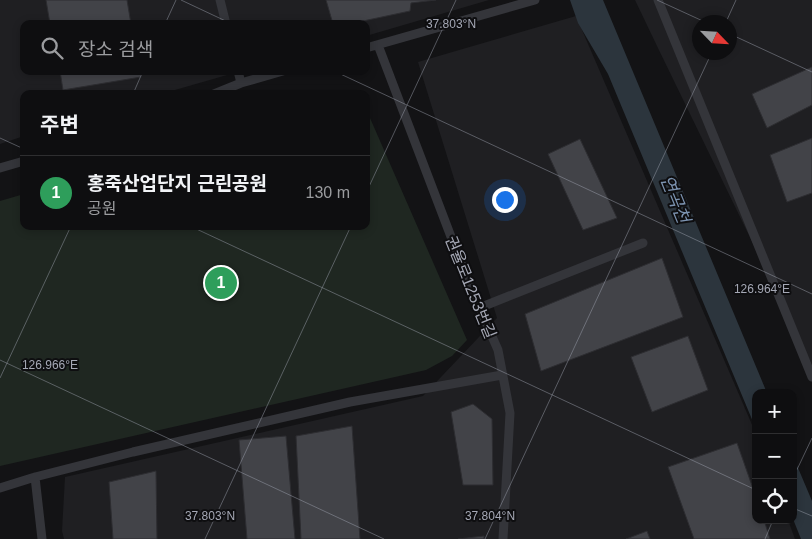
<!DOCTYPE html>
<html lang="ko">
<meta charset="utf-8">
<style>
body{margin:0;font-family:Helvetica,"Noto Sans KR",sans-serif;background:#1c1c1e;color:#f1f3f6}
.controls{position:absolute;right:15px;bottom:15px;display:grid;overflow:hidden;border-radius:10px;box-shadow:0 2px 8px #0003}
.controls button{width:45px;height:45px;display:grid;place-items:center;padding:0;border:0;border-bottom:1px solid #2e2e30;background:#0e0e10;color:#f1f3f6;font:25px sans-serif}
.compass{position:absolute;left:692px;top:15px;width:45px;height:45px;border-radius:50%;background:#0e0e10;box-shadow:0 2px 8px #0003;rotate:115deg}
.you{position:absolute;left:504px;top:199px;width:18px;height:18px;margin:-12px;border:4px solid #fff;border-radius:50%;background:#1a73e8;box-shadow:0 0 0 8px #1a73e833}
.badge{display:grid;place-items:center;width:32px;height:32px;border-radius:50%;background:#f0be30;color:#fff;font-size:16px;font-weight:700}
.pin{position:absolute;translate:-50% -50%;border:2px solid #fff;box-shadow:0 1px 5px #0006}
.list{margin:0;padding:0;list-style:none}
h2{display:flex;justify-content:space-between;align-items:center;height:65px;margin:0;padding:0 20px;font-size:21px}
h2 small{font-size:16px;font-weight:400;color:#9b9c9f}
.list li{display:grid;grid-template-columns:32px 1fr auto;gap:15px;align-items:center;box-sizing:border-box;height:75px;padding:0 20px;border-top:1px solid #2e2e30}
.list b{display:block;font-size:19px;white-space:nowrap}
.list p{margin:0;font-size:16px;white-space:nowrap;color:#9b9c9f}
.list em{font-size:16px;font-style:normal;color:#9b9c9f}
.icon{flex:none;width:28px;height:28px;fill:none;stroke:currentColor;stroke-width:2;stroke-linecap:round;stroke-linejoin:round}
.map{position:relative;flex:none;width:812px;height:539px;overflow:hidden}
.search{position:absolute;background:#0e0e10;box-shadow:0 2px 8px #0003;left:20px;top:20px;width:350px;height:55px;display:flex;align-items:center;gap:12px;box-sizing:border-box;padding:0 18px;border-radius:10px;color:#9b9c9f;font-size:19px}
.panel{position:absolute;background:#0e0e10;box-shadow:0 2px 8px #0003;left:20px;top:90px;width:350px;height:140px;border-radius:10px}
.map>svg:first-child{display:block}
.built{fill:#1f1f22;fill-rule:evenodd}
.green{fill:#1f2721}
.water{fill:#2c353d}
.building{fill:#424348;stroke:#2d2d31}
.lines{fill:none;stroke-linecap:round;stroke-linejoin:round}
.lane{stroke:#34353a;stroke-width:9}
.ticks{fill:none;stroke:#a5a8b5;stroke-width:1;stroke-opacity:0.45}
.labels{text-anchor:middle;stroke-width:4;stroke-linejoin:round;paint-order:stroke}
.street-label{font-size:16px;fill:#a5a8b5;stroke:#0e0e10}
.water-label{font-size:18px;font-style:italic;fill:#7c93b0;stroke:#0e0e10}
.ticks-label{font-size:12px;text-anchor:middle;fill:#a5a8b5;stroke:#0e0e10;stroke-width:4;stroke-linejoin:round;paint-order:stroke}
</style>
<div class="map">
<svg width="812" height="539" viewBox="0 0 812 539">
<rect width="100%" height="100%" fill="#131315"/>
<path class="built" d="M0 0H489L366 36V24H24V71H241L161 94H24V136L0 144Z
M635 0H812V365L657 46ZM700 22H730V52H700Z
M576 16 756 434V520H788L795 539H64L62 531 65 477 423 396 497 318 418 62Z"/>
<path class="green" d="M366 116 370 118 467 340 452 356 426 370 0 466V201L24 194V226H366Z"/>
<path class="water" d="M570 0H603L767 393H756V429L608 74 578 23Z
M793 456 812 501V539H801L793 519Z"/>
<path class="building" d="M46 0H127L131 24H50Z
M326 0H436L411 3 410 11 349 24H333Z
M812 67V105L767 128 752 94Z
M60 71H140L141 77 63 90Z
M812 138V193L787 202 770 155Z
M580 139 617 218 583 230 548 154Z
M662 258 683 317 541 371 525 314Z
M688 336 708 390 652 412 631 357Z
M473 404 492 419 493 485H463L451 412Z
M352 426 360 539H301L296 436Z
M286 436 295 539H247L239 440Z
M737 443 756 497V520H764L770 539H694L668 467Z
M156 471 157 539H113L109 482Z
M647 531 650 539H626Z
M484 536V539H458Z"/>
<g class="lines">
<path class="lane" d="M220 0 226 24
M658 0 812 377
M378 45 469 284 498 350 510 413 503 539
M366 48 535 0
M238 71 241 83
M214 94 241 83 283 71
M0 168 24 161
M479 308 643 243
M35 477 42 539
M0 488 35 477 133 452 350 402 502 375"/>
</g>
<path class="ticks" d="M181 0 232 24M657 0 705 22M726 22 736 0M165 24 176 0M730 34 812 72M334 71 812 294M133 94 143 71M0 138 24 149M366 193 456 0M190 226 756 490M0 360 384 539M0 378 71 226M793 478 812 438M793 508 812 516M205 539 351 226M485 539 712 52M765 539 773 520"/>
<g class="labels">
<g class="street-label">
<text transform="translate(471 287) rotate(68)" y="6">권율로1253번길</text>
</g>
<g class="water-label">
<text transform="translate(675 199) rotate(68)" y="6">연곡천</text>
</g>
</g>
<g class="ticks-label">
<text x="451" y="28">37.803°N</text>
<text x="762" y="293">126.964°E</text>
<text x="50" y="369">126.966°E</text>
<text x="210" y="520">37.803°N</text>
<text x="490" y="520">37.804°N</text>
</g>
</svg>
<div class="controls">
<button>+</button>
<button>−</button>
<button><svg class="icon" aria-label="locate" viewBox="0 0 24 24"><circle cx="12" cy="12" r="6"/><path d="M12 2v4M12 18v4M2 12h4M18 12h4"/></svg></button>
</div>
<svg class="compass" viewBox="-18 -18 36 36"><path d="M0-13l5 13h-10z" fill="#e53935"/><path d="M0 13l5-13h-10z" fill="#9b9c9f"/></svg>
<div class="you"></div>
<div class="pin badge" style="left:221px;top:283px;background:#2e9e5b">1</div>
<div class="search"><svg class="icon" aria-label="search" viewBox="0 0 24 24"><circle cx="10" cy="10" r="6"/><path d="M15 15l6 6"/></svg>장소 검색</div>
<section class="panel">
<h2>주변<small></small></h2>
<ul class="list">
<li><span class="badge" style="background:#2e9e5b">1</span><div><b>홍죽산업단지 근린공원</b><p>공원</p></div><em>130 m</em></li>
</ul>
</section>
</div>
